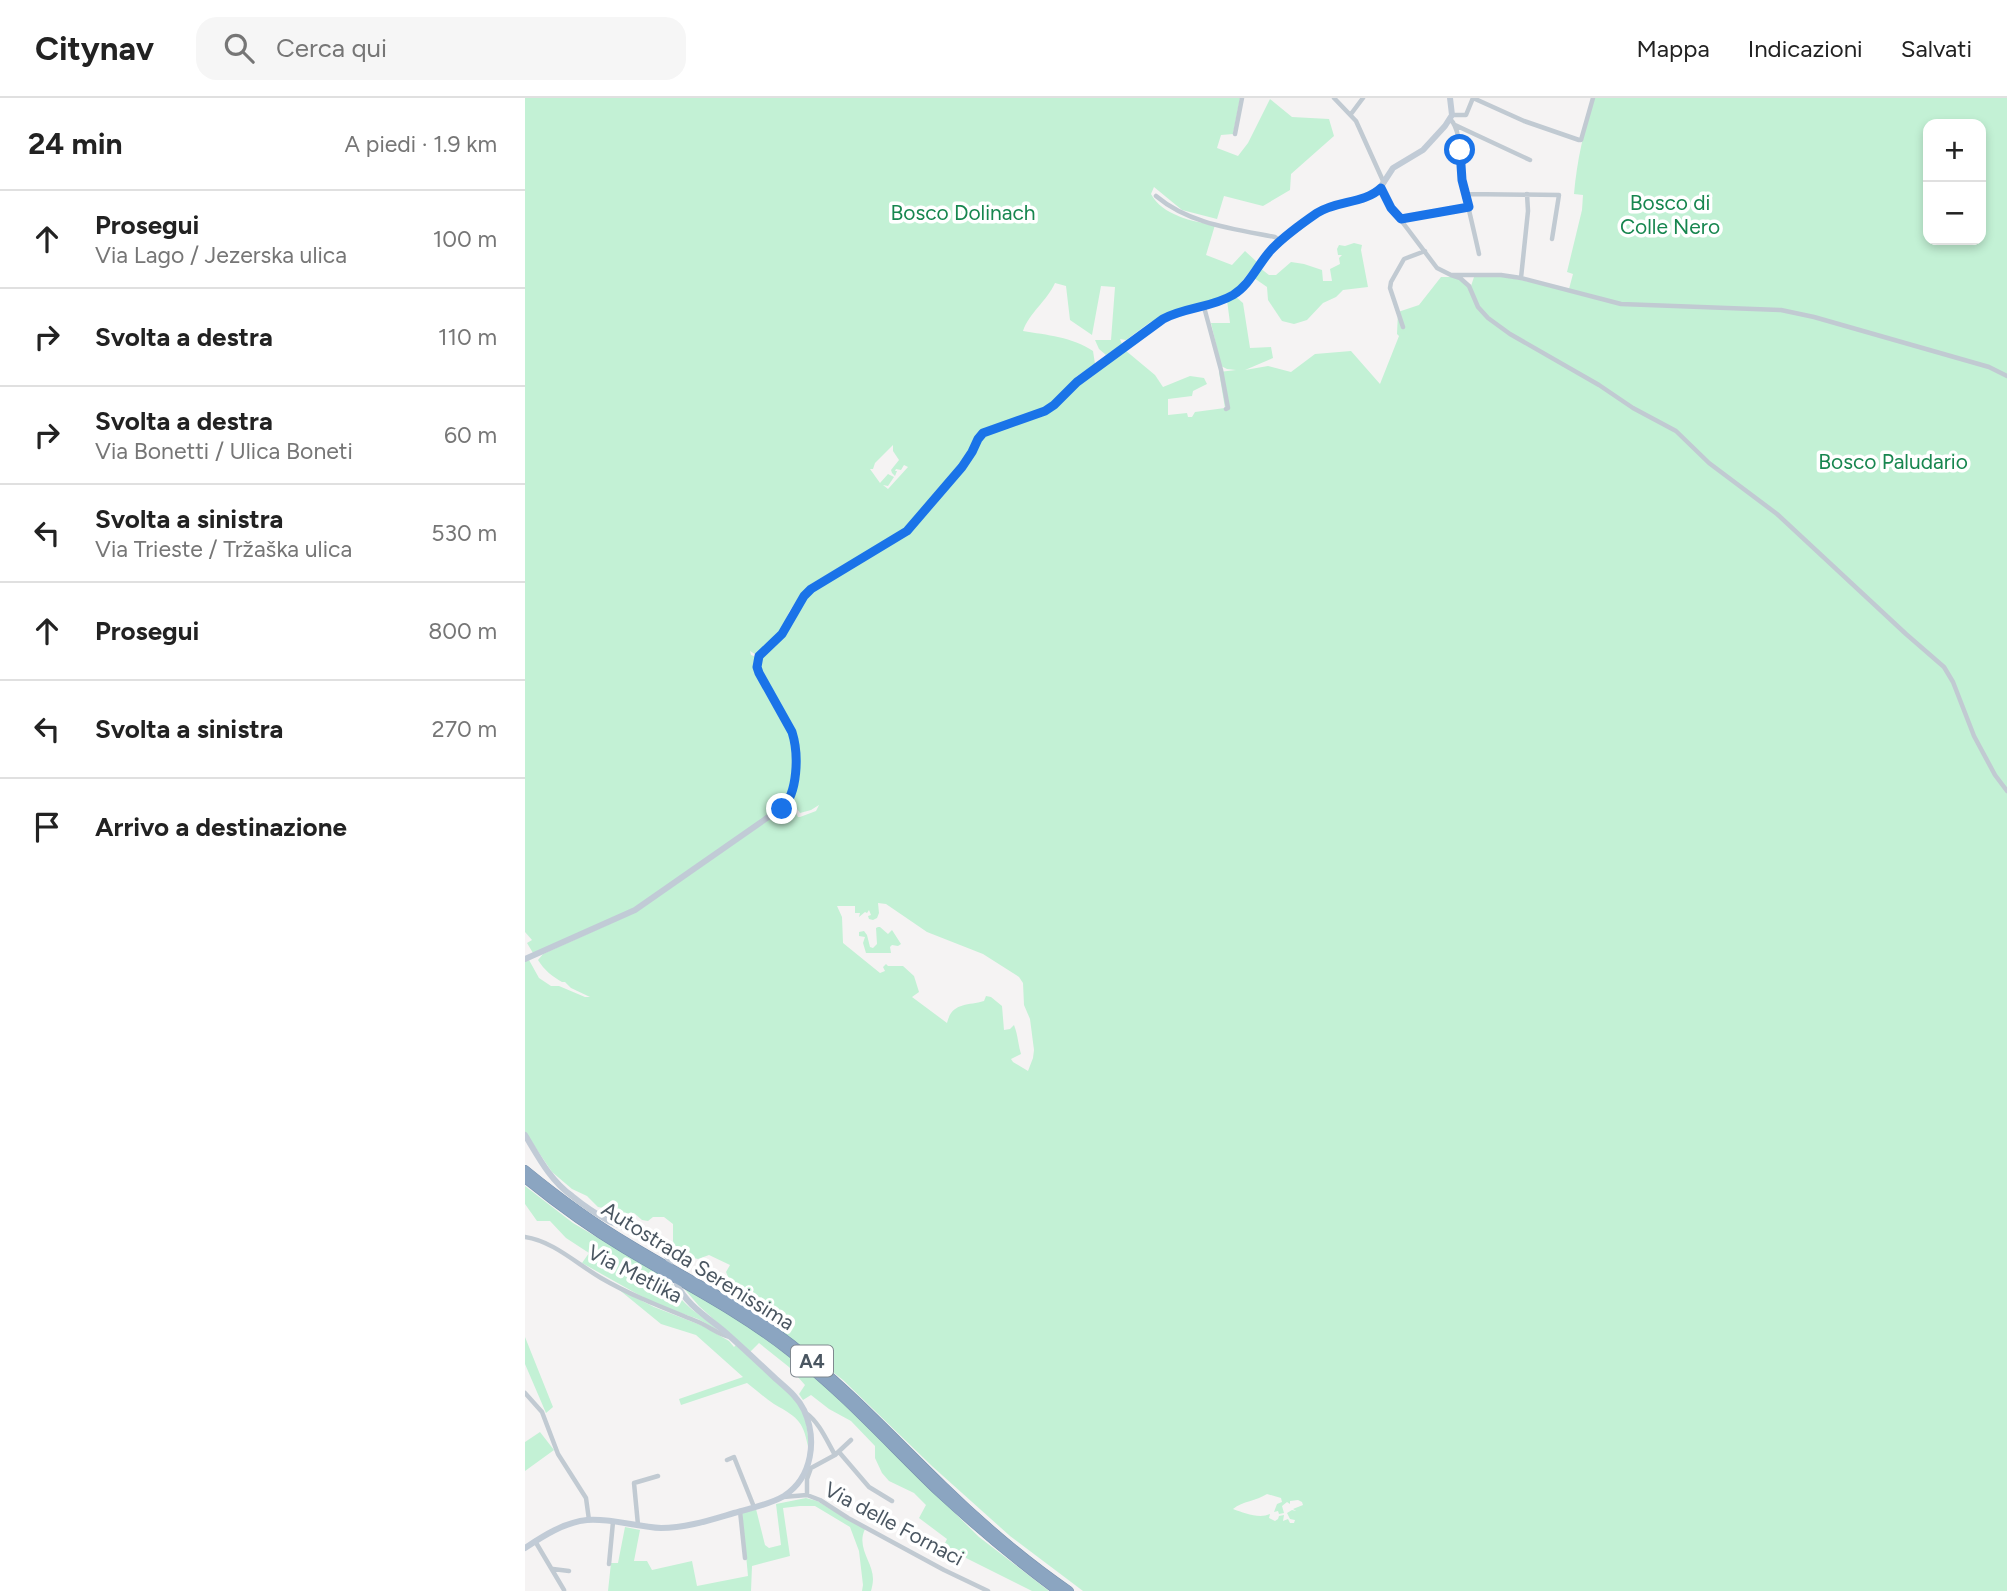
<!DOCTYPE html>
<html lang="it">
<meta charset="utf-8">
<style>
body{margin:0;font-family:Figtree,sans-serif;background:#f6f6f6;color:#222}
.controls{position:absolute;right:21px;top:21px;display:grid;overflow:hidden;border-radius:14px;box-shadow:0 4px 10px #0003}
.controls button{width:63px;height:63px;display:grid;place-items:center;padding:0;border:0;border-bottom:2px solid #e0e0e0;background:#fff;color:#222;font:35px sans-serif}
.stop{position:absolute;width:21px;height:21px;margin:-16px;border:5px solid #1a73e8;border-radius:50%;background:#fff}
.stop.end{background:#1a73e8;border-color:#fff;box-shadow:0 2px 7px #0008}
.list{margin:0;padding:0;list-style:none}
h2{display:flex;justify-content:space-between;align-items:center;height:91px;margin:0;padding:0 28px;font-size:30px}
h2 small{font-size:23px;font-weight:400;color:#767676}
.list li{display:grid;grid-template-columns:46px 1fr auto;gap:21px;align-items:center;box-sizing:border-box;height:98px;padding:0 28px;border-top:2px solid #e0e0e0}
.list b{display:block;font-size:26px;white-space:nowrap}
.list p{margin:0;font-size:23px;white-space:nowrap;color:#767676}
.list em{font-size:23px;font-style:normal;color:#767676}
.icon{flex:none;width:38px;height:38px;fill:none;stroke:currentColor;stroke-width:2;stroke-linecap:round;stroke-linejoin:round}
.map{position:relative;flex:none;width:1482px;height:1493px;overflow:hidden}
header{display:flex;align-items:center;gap:42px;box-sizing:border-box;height:98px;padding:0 35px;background:#fff;border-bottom:2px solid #e0e0e0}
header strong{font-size:33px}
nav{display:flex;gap:38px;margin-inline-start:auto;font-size:24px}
.search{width:490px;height:63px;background:#f6f6f6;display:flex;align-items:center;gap:18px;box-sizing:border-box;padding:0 24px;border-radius:21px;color:#767676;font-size:26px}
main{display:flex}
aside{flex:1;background:#fff}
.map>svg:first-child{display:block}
.green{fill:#c3f1d5;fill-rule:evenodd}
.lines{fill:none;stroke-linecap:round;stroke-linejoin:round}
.highway-casing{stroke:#7690ad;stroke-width:10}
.street{stroke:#c1cad2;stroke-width:4.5}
.secondary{stroke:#c1cbd6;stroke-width:6}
.highway{stroke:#8ba5c1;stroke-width:9}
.route{stroke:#1a73e8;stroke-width:9}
.labels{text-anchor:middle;stroke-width:7;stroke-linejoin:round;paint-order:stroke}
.shield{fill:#fff;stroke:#808990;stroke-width:2}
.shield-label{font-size:19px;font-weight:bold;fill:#4a5661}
.park-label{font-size:21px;fill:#17864f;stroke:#fff}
.street-label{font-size:21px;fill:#4a5661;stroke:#fff}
</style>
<header>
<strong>Citynav</strong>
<div class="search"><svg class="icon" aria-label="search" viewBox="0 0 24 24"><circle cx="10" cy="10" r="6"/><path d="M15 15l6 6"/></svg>Cerca qui</div>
<nav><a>Mappa</a><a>Indicazioni</a><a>Salvati</a></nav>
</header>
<main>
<aside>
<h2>24 min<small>A piedi · 1.9 km</small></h2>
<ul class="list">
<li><svg class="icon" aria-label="ahead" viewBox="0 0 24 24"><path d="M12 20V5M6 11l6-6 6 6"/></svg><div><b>Prosegui</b><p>Via Lago / Jezerska ulica</p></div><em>100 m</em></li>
<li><svg class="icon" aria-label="right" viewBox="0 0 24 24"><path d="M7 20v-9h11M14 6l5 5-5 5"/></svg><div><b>Svolta a destra</b></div><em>110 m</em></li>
<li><svg class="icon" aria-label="right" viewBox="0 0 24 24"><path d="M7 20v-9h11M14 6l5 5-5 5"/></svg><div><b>Svolta a destra</b><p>Via Bonetti / Ulica Boneti</p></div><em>60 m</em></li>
<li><svg class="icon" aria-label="left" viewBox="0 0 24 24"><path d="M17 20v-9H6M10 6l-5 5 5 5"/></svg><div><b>Svolta a sinistra</b><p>Via Trieste / Tržaška ulica</p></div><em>530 m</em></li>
<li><svg class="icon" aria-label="ahead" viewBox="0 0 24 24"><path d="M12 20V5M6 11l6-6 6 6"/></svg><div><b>Prosegui</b></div><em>800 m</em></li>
<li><svg class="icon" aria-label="left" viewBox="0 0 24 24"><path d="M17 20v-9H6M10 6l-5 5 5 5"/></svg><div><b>Svolta a sinistra</b></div><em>270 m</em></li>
<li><svg class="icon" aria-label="arrive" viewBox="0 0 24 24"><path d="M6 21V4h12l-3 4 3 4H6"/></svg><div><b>Arrivo a destinazione</b></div></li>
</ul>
</aside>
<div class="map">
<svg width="1482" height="1493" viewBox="0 0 1482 1493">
<rect width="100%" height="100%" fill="#f5f3f3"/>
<path class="green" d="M0 0H715L708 36 696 37 692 50 713 58 723 45 745 1 767 19 804 21 809 38 766 76 765 92 738 108 699 98 692 121 657 112 629 89 626 96C637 117 668 124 690 127L681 157 707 167 720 153 732 164 711 191 691 201 643 215 624 225 601 242 595 241 597 246 581 257 574 251 570 242H586L590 189 576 188 567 237 545 222 541 188 530 185C522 203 504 215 498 233 522 237 547 239 568 253L570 266 552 278 529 303 518 310 464 330 455 335 443 356 384 426 375 434 286 486 276 496 264 514 252 542 233 558 225 553 226 557 231 559 229 566 230 572C241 592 257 613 265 635 272 656 268 688 260 705L110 810 8 855 2 845 7 842 0 834ZM368 347V353L374 362 366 372 367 375 370 378 372 373H370L371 371 376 372 379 367 383 369 363 391 358 387 363 388 369 379 363 376 355 385 345 371H348L350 365Z
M1069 0H1482V1493H558L485 1438 408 1369 318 1282 221 1205C210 1199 203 1197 192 1190L202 1195 204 1193 201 1187 204 1181 201 1174 205 1167 184 1157 173 1161 165 1159 150 1150 148 1143V1126L139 1119H128L123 1123 117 1122 109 1115 93 1116 88 1112 73 1109 62 1098 47 1091 27 1074 0 1034V863L4 862 14 880 26 888H34L60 899H65L46 890 40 884H37C28 879 19 872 13 862L18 856 111 814 262 709H268L273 719H275L291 713 294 707 286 712 275 715 268 705 273 652 272 639 237 574 235 567 236 560 257 538 289 488 382 433 443 361 455 338 520 313 552 284 600 252 630 277 638 289 665 278 679 280 682 286 668 293 667 298 643 301V317L662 315 663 319H667L670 314 700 310 694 274 711 272 702 271 696 268 686 225H705L702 202 710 198 718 205 725 250 746 249 748 260 720 272 743 268 766 274 790 256 826 253 855 286 874 238 872 236 873 214 894 207 916 179H931L946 188 949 179 974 178 1044 191 1048 176 1042 174 1057 112 1058 97 1049 96C1052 62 1059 32 1069 0ZM1403 26H1456V142H1403ZM353 805 361 806 402 834 458 856 494 879 498 885 499 907 505 921 509 952 508 960 503 973 488 964 486 961 496 956C493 946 493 937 489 927L485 931 479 932 477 908 466 899 461 898 459 903C442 908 427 904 422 925L387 899 394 894 389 878 378 868H363L361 866 358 869 360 873 355 875 318 845 317 819 312 808H330V815H335L334 819 340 814 342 815 344 812 346 817 343 818 344 821 348 822 352 820 354 815ZM742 1396 756 1400 757 1404 752 1406 749 1414 753 1413 754 1416 759 1415 757 1408 762 1404 765 1406V1403L773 1402 777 1404 778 1407 768 1411 771 1413 767 1412 762 1415 765 1421 770 1422 769 1425H765L763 1421 758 1423 759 1417 754 1418 753 1421 750 1423 744 1420 745 1416C734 1421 719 1415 708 1411 718 1403 731 1403 742 1396Z
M829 145 837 147 836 152 843 189 818 192 811 199 798 205 782 222 769 226 757 223 743 202 742 189 729 180 735 170 744 177H751L766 164 779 166 797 172 798 183H807L805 171 815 166 814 160 817 157H813L812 151 814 147 820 148Z
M353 829H355L363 836 367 832 376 846 373 848 367 847 365 849 366 855H341L338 845 340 839 334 838V834L339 833 342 837 345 849 348 850 352 846 351 830Z
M0 1088 48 1125 146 1183C154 1208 178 1217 194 1233L173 1221 130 1206 57 1165 64 1155 41 1140 25 1123H12L0 1106Z
M156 1187 218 1223 285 1275 331 1317 454 1439 524 1493H507L429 1454 420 1445 422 1441 394 1420 401 1407 389 1395 364 1383 357 1375 350 1360V1348L326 1323 304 1311 286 1297 278 1302 274 1296 280 1287 264 1269 234 1245 225 1254 174 1208Z
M92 1190 129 1209 178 1228 204 1243 209 1249 211 1247C228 1263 265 1292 275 1309 283 1323 283 1338 284 1353 278 1323 275 1321 249 1306 240 1300 231 1292 222 1285L156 1307 154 1301 218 1279 171 1237 136 1226Z
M0 1239 28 1309 21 1315 0 1266Z
M15 1334 29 1352 0 1373V1344Z
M281 1400 292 1403 340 1431C331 1450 348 1464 348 1481 348 1485 347 1489 346 1493H337L338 1487 334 1453 325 1429 290 1408H275L258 1410 265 1458 227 1468 226 1493H83L86 1465H93L100 1429 115 1432 109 1463H122L127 1472 167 1463 172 1488 223 1478 217 1415 231 1411 240 1447 244 1450 256 1447 251 1406Z"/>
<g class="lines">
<g class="highway-casing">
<path id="highway" d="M0 1072C33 1099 67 1124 104 1146 158 1179 216 1207 266 1246 322 1290 367 1339 418 1388 457 1426 499 1462 544 1493
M0 1080C32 1106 65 1130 100 1151 155 1184 212 1212 263 1252 318 1294 364 1346 414 1394 452 1429 491 1462 533 1493"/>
</g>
<path class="street" d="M809 0 831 23 859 85
M826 16 838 0
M927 17H941L948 0 999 23 1054 42H1056L1068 0
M925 21C938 33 934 68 938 85 943 109 949 133 954 156
M930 27 1005 62
M710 36 717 0
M856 90 866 109 912 170 926 177H976L996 180 1096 206 1256 212 1289 219 1464 269 1482 278
M941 96 1034 97 1027 141
M631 98C664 126 709 131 750 139L755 143
M876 121 944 109
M926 177 935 180 944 188 953 209 963 220 985 236 1074 287 1108 310 1151 333 1184 365 1252 416 1381 536 1419 569 1428 584 1449 638 1470 677 1482 693
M996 180 1003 113 1002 96
M679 209 696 272 703 310 701 311
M878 229 865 190 866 184 879 161 900 153
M0 1139C28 1143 52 1166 76 1180 107 1198 139 1210 171 1223 184 1228 192 1236 205 1239
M0 1295 17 1314 33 1356 61 1400 64 1422
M281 1315C294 1324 302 1343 310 1357
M314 1354 344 1389 367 1403
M202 1362 209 1359 229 1409
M282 1397V1381L286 1370 310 1357 326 1342
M258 1399 282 1397 295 1402 323 1420 419 1472 463 1493
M215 1413 220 1460
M113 1427 109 1385 133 1378
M10 1443 39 1492
M84 1466 88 1424
M28 1471 44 1473"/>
<path class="secondary" d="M0 861 110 812 262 706C272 686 273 655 267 634L234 575 232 569 234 559 257 536 279 498 286 491 382 433 437 369 447 354 453 341 458 336 520 313 529 307 552 284 638 221 650 215 679 209 708 197 721 185 746 152 794 114 814 106 844 98 853 93 868 70 898 52 920 28 927 17 925 0
M0 1037C14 1060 25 1082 47 1098 58 1107 71 1116 84 1123 107 1134 135 1137 145 1165
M0 1450C18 1438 40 1424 62 1422 87 1420 112 1429 136 1430 161 1430 185 1422 209 1415 225 1410 244 1407 259 1398 288 1379 292 1341 279 1312 273 1299 261 1290 251 1281 234 1265 217 1249 200 1234 184 1220 161 1207 152 1186"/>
<use href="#highway" class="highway"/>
</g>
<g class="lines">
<path class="route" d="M257 711C273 695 274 656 267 634L234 575 232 569 234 558 257 536 279 498 286 491 382 433 437 369 447 354 453 341 458 335 520 313 529 307 552 284 638 221C660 209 686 210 708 197 725 187 733 166 746 152 759 138 776 126 792 115 812 102 839 106 856 90L866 110 876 121 944 109 937 82 935 52"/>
</g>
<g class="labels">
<rect class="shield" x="266" y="1247.5" width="42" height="31" rx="5"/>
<g class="shield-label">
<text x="287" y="1270">A4</text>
</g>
<g class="park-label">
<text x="1145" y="112">Bosco di<tspan x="1145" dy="24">Colle Nero</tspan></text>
<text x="438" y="122">Bosco Dolinach</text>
<text x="1368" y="371">Bosco Paludario</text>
</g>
<g class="street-label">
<text transform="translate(173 1168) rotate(32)" y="7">Autostrada Serenissima</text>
<text transform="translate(110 1176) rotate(27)" y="7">Via Metlika</text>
<text transform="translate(369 1426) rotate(28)" y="7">Via delle Fornaci</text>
</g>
</g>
</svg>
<div class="controls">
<button>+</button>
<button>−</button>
</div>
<div class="stop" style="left:935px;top:52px"></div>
<div class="stop end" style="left:257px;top:711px"></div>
</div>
</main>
